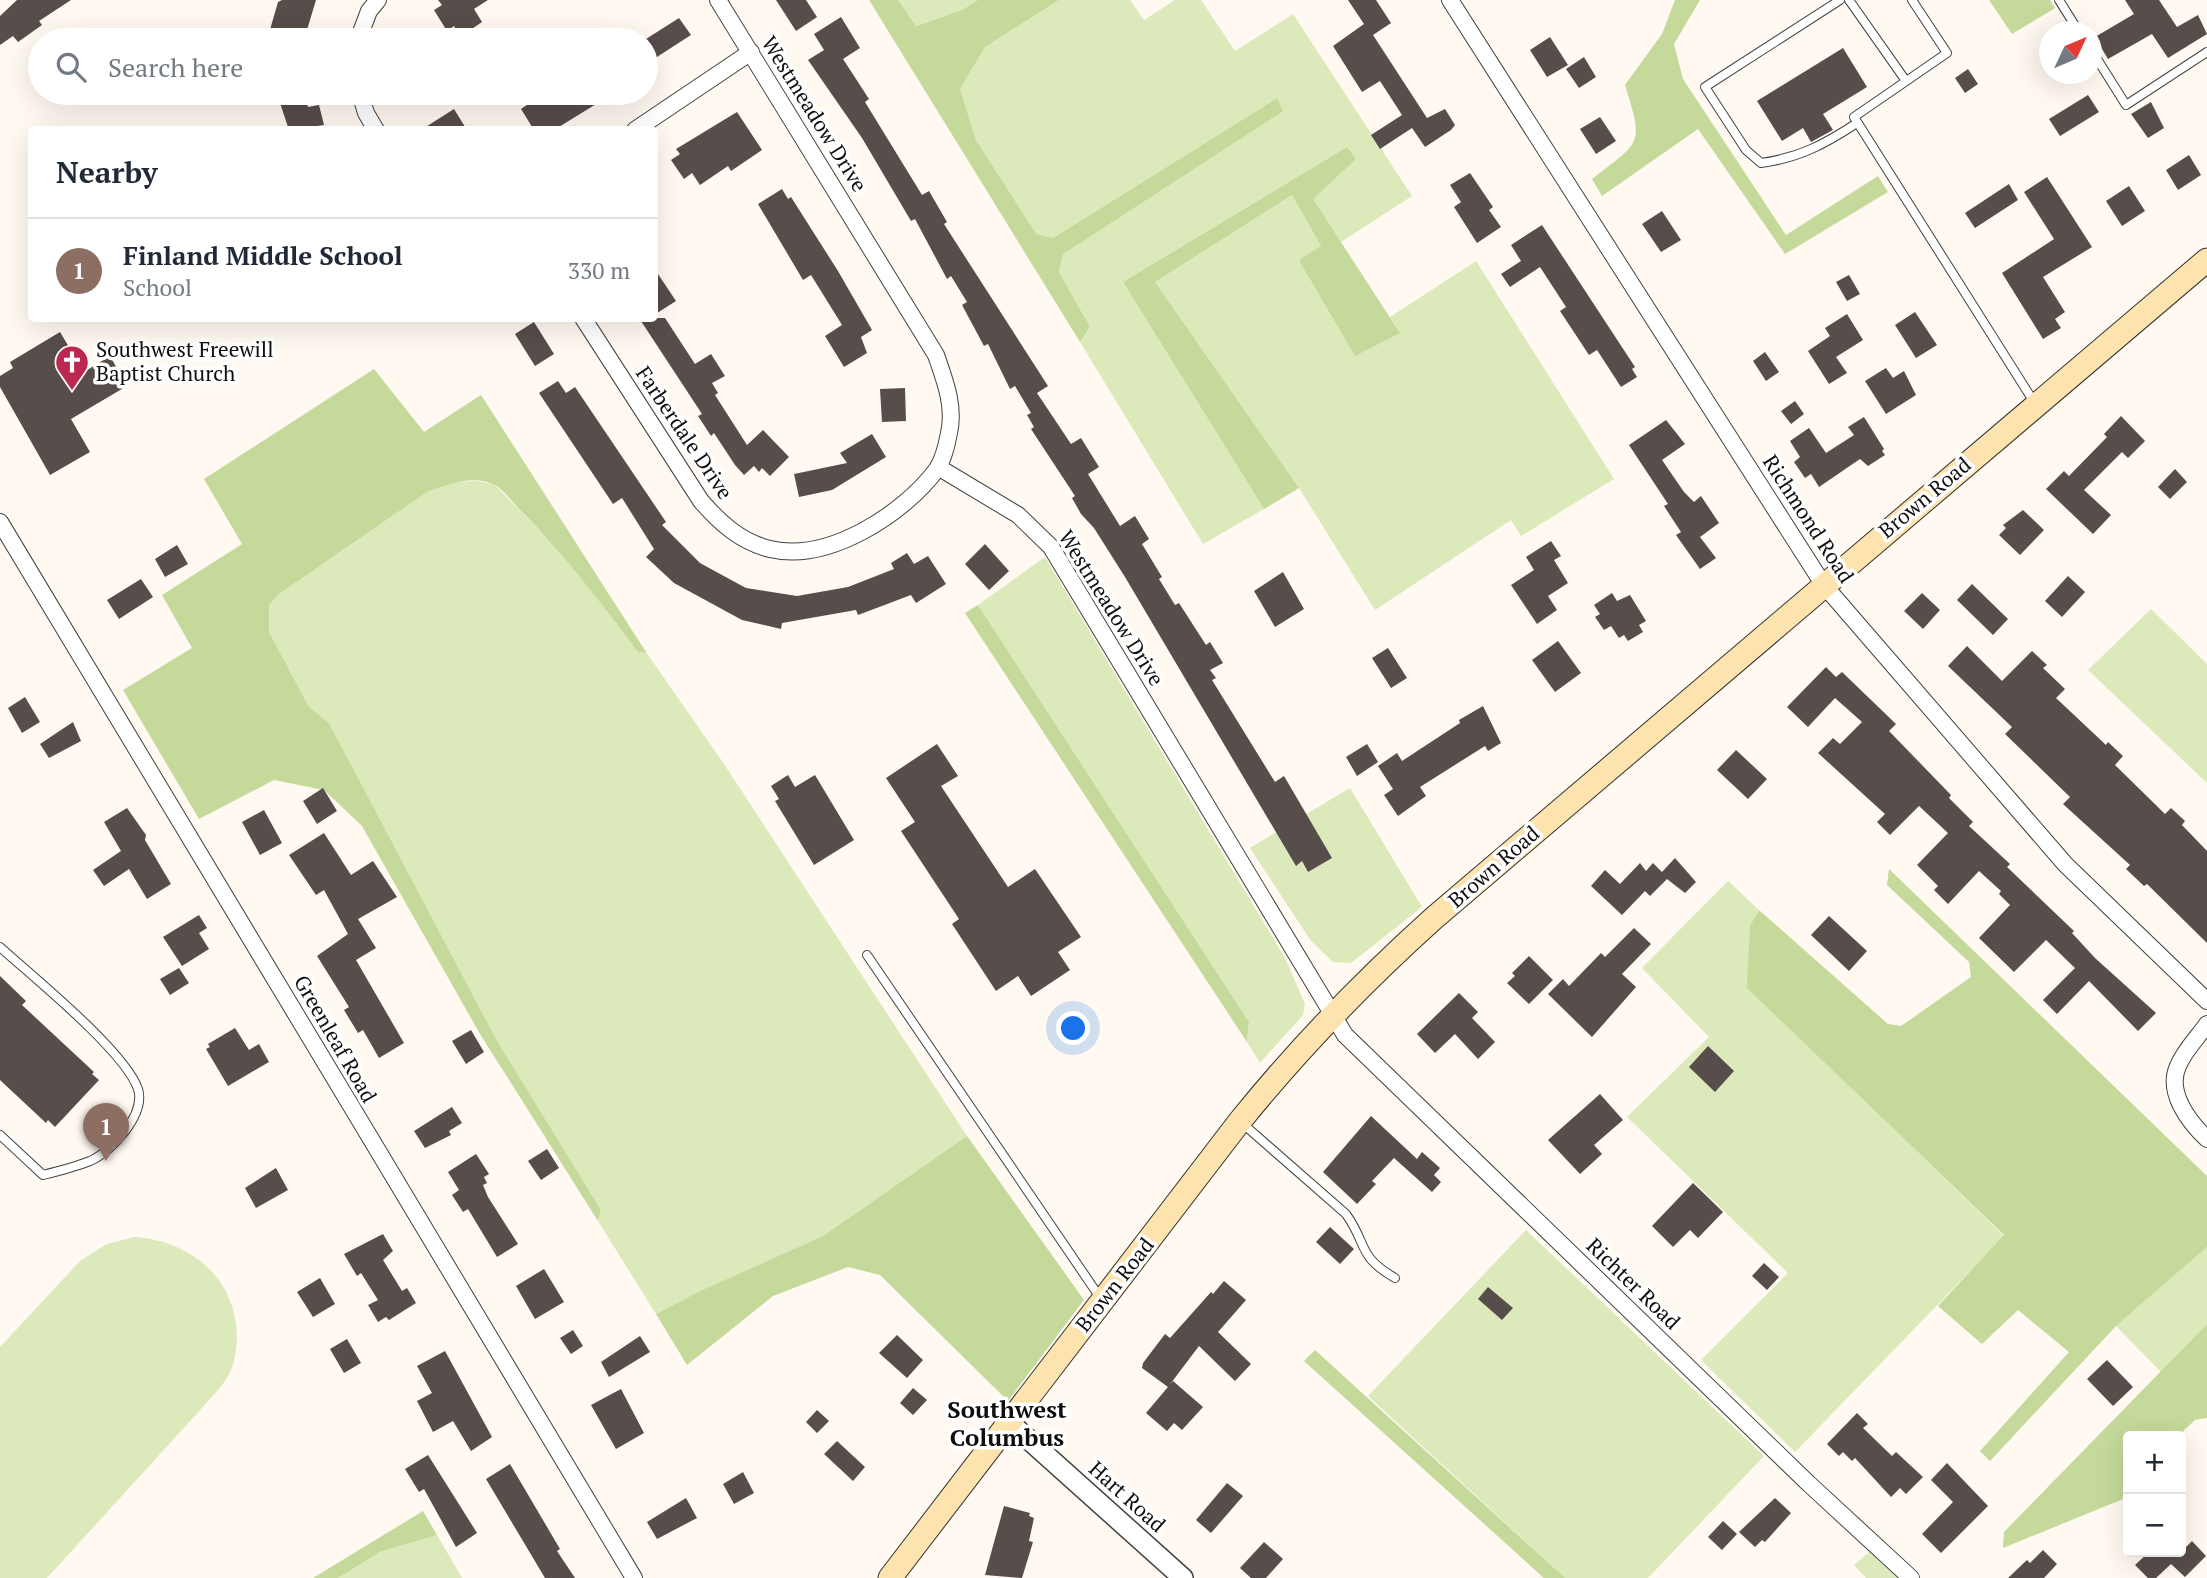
<!DOCTYPE html>
<meta charset="utf-8">
<style>
body{margin:0;font-family:"PT Serif",serif;background:#f2f2f3;color:#1f2937}
.controls{position:absolute;right:21px;bottom:21px;display:grid;overflow:hidden;border-radius:7px;box-shadow:0 7px 28px #0002}
.controls button{width:63px;height:63px;display:grid;place-items:center;padding:0;border:0;border-bottom:2px solid #e0e1e3;background:#fff;color:#1f2937;font:35px sans-serif}
.compass{position:absolute;left:2039px;top:21px;width:63px;height:63px;border-radius:50%;background:#fff;box-shadow:0 7px 28px #0002;rotate:46deg}
.you{position:absolute;left:1074px;top:1029px;width:24px;height:24px;margin:-18px;border:5px solid #fff;border-radius:50%;background:#1a73e8;box-shadow:0 0 0 10px #1a73e833}
.badge{display:grid;place-items:center;width:46px;height:46px;border-radius:50%;background:#b45309;color:#fff;font-size:23px;font-weight:700}
.pin{position:absolute;translate:-50% -58px;filter:drop-shadow(0 2px 4px #0008)}
.pin::after{content:'';position:absolute;top:37px;width:24px;height:21px;background:inherit;clip-path:polygon(0 0,100% 0,50% 100%)}
.list{margin:0;padding:0;list-style:none}
h2{display:flex;justify-content:space-between;align-items:center;height:91px;margin:0;padding:0 28px;font-size:30px}
h2 small{font-size:23px;font-weight:400;color:#747a83}
.list li{display:grid;grid-template-columns:46px 1fr auto;gap:21px;align-items:center;box-sizing:border-box;height:105px;padding:0 28px;border-top:2px solid #e0e1e3}
.list b{display:block;font-size:26px;white-space:nowrap}
.list p{margin:0;font-size:23px;white-space:nowrap;color:#747a83}
.list em{font-size:23px;font-style:normal;color:#747a83}
.icon{flex:none;width:38px;height:38px;fill:none;stroke:currentColor;stroke-width:2;stroke-linecap:round;stroke-linejoin:round}
.map{position:relative;flex:none;width:2207px;height:1578px;overflow:hidden}
.search{position:absolute;background:#fff;box-shadow:0 7px 28px #0002;left:28px;top:28px;width:630px;height:77px;display:flex;align-items:center;gap:18px;box-sizing:border-box;padding:0 24px;border-radius:38px;color:#747a83;font-size:26px}
.panel{position:absolute;background:#fff;box-shadow:0 7px 28px #0002;left:28px;top:126px;width:630px;height:196px;border-radius:7px}
.map>svg:first-child{display:block}
.green{fill:#dce9ba}
.forest{fill:#c4d99a}
.building{fill:#574d4b}
.lines{fill:none;stroke-linecap:round;stroke-linejoin:round}
.service-casing{stroke:#424242;stroke-width:10}
.minor-casing{stroke:#424242;stroke-width:18}
.tertiary-casing{stroke:#424242;stroke-width:22}
.secondary-casing{stroke:#313131;stroke-width:25}
.service{stroke:#fff;stroke-width:8}
.minor{stroke:#fff;stroke-width:16}
.tertiary{stroke:#fff;stroke-width:19}
.secondary{stroke:#fde3ad;stroke-width:23}
.labels{text-anchor:middle;stroke-width:7;stroke-linejoin:round;paint-order:stroke}
.street-label{font-size:21px;fill:#0f0f0f;stroke:#fff}
.poi-label{font-size:21px;fill:#0f0f0f;stroke:#fff;text-anchor:start}
.quarter-label{font-size:24px;font-weight:bold;fill:#0f0f0f;stroke:#fff}
</style>
<div class="map">
<svg width="2207" height="1578" viewBox="0 0 2207 1578">
<rect width="100%" height="100%" fill="#fff9f1"/>
<path class="green" d="M898 0H978L962 10 915 26Z
M1059 0H1130L1144 20 1175 0H1201L1235 51 1293 14 1412 196 1341 242 1312 199 1356 159 1347 147 1123 282 1264 509 1203 544 1080 342 1090 327 1059 272 1063 254 1277 98 1053 238 1035 234 976 140 960 89 985 47Z
M1292 195 1321 246 1299 261 1400 333 1390 317 1476 261 1614 479 1521 536 1511 520 1375 610 1299 488 1155 282Z
M478 481 495 485 571 563 638 652H646L724 764 967 1136 823 1236 700 1291 656 1314 598 1221 601 1210 496 1039 329 723 309 707 269 632V605L279 594 427 492 452 482Z
M1045 557 1285 958 1305 1004 1303 1015 1260 1063 1247 1042 1249 1022 978 605Z
M2151 609 2207 664V783L2088 670Z
M1350 788 1422 907 1351 963 1333 962 1311 941 1250 848Z
M1728 881 1759 910 1750 927 1748 988 2004 1236 1795 1452 1701 1360 1788 1273 1627 1117 1709 1037 1642 968Z
M1526 1230 1764 1456 1648 1578H1565L1368 1396Z
M134 1237C200 1241 249 1292 234 1361 230 1380 213 1395 201 1409L47 1578H0V1347L81 1260 107 1244Z
M2207 1247V1324L2161 1372 2116 1326Z
M437 1535 462 1578H338L380 1552Z
M1869 1552 1897 1578H1866L1854 1565Z"/>
<path class="forest" d="M869 0H898L916 26 962 10 978 0H1059L985 47 960 89 976 140 1036 234 1053 238 1277 98 1283 111 1063 254 1059 272 1090 327 1080 342Z
M1675 0H1700L1674 44 1683 79 1786 235 1878 176 1888 192 1785 254 1698 129 1602 196 1592 179C1641 141 1644 146 1625 85L1662 34Z
M1989 0H2050L2055 8 2012 34Z
M1347 147 1356 159 1313 199 1400 333 1355 356 1299 260 1321 246 1292 195 1155 282 1299 488 1264 509 1123 282Z
M374 369 424 432 481 395 646 652H638C601 603 565 555 522 512 514 504 505 491 495 485 474 474 447 484 427 492L279 594 269 605V632L309 707 329 723 496 1039 601 1210 598 1221 480 1034 362 826 324 790 274 780 199 819 123 690 192 648 162 595 242 544 204 479Z
M978 605 1249 1022 1247 1042 965 613Z
M1889 869 2207 1176V1247L2116 1326 1990 1461 1980 1451 2069 1352 2018 1310 1982 1344 1938 1306 2004 1235 1747 988 1750 926 1759 910 1888 1024 1901 1026 1971 977 1969 962 1887 885Z
M967 1136 1084 1300 1008 1401 880 1275 848 1267 773 1296 687 1365 656 1314 700 1291 823 1236Z
M2207 1324V1418L2195 1420 2178 1436H2128V1497L2003 1548 2004 1532Z
M1315 1350 1565 1578H1544L1304 1361Z
M423 1511 437 1535 380 1552 338 1578H313Z"/>
<path class="building" d="M17 0H71L39 21 42 25 18 42 13 36 0 45V16Z
M282 0H316L304 40H267L278 2Z
M438 0H488L474 9 482 22 460 37 454 26 447 31 434 10 442 5Z
M776 0H806L817 17 796 31Z
M1348 0H1376L1391 23 1373 35 1427 118 1445 109 1455 125 1451 130 1425 147 1412 128 1380 149 1371 135 1402 115 1380 81 1362 92 1333 46 1364 24Z
M2125 0H2159L2177 27 2198 15 2207 34 2168 58 2152 34 2108 59 2095 37 2134 14Z
M841 17 860 48 843 59 869 99 865 102 922 195 929 191 947 222 944 224 1048 386 1037 393 1071 444 1081 438 1099 467 1088 474 1120 526 1135 516 1149 539 1142 544 1162 577 1159 579 1175 605 1179 603 1206 645 1210 642 1223 663 1210 670 1216 678 1212 680 1275 782 1284 776 1332 858 1308 872 1302 861 1296 866 1125 577 1094 528 1081 514 1072 498 1075 496 1031 429 1034 427 1027 415 1031 413 1015 386 1010 389 988 344 984 346 962 305 967 302 951 276 947 279 915 219 911 221 862 138 808 60 824 50 814 34Z
M679 18 691 35 646 64V39Z
M1550 37 1568 65 1547 77 1530 50Z
M1843 48 1867 87 1823 114 1833 130 1811 142 1803 128 1782 141 1757 101Z
M1584 57 1596 77 1579 88 1566 69Z
M1968 69 1978 84 1965 93 1955 78Z
M304 93 308 107 319 105 324 125 289 130 279 100Z
M544 93H614L554 130H534L521 109Z
M2088 95 2099 112 2060 136 2049 119Z
M2151 102 2164 128 2148 138 2131 114Z
M454 109 467 130H421Z
M737 112 762 150 731 171 728 166 700 185 692 173 684 179 671 160 680 154 676 149Z
M1600 117 1616 141 1596 154 1580 129Z
M2189 155 2201 175 2178 190 2166 170Z
M1470 173 1493 207 1489 210 1501 227 1477 243 1454 207 1461 202 1450 185Z
M2047 177 2092 247 2043 277 2065 312 2055 319 2061 328 2043 339 2002 273 2054 239 2024 192Z
M2009 184 2018 200 1975 228 1965 213Z
M2129 186 2145 211 2122 226 2106 201Z
M782 189 788 199 791 197 838 271 872 330 861 337 867 353 844 367 825 336 842 325 811 275 803 280 758 204Z
M1662 211 1681 240 1661 252 1642 224Z
M1542 225 1635 367 1632 369 1637 377 1621 387 1597 350 1589 355 1560 311 1566 307 1540 267 1510 287 1501 274 1521 261 1511 245Z
M654 268 676 301 654 315Z
M1849 275 1860 294 1847 301 1836 282Z
M1915 312 1937 345 1916 358 1895 325Z
M1847 314 1863 340 1836 357 1847 373 1829 384 1808 351 1830 336 1825 328Z
M639 318H665L695 364 711 354 725 376 712 383 718 393 715 395 747 445 763 430 789 457 770 476 762 468 759 472 754 466 744 475 735 465 714 433 711 436 698 416 702 414Z
M534 322 554 354 535 366 515 334Z
M60 332 84 372 110 356 127 386 71 419 90 452 50 475 0 387V376L13 368 10 362Z
M1765 352 1779 372 1766 381 1753 361Z
M1886 368 1893 378 1904 371 1916 395 1886 414 1865 381Z
M558 381 566 393 575 387 666 522 662 525 700 563 722 575 746 588 797 596 848 587 894 569 891 563 907 553 914 564 928 556 946 584 916 603 911 595 858 615 856 610 782 623 781 629 742 620 674 583 646 557 654 549 622 498 613 504 539 393Z
M905 388 906 421 882 422 880 389Z
M1795 401 1804 414 1791 424 1781 411Z
M2121 416 2145 441 2128 458 2122 452 2084 490 2111 515 2093 534 2046 489 2064 471 2069 476 2107 437 2104 434Z
M1864 417 1884 449 1882 451 1885 455 1868 466 1860 459 1819 487 1811 474 1805 478 1794 462 1800 457 1790 441 1809 428 1826 453 1854 435 1848 427Z
M1666 420 1685 444 1662 460 1684 492 1694 502 1701 496 1719 523 1700 537 1716 558 1700 569 1676 535 1681 532 1664 506 1668 504 1629 445Z
M872 434 886 457 832 490 799 497 794 474 847 463 840 453Z
M2175 469 2187 482 2170 499 2158 487Z
M2023 510 2044 530 2020 555 1999 535 2006 528 2003 525Z
M1551 541 1561 556 1554 560 1568 583 1548 596 1557 610 1537 624 1511 585 1534 570 1526 557Z
M985 544 1009 571 989 590 965 564Z
M177 545 188 564 165 577 155 559Z
M1283 572 1304 609 1275 627 1254 591Z
M2068 576 2085 592 2062 617 2045 601Z
M141 579 153 597 119 619 107 600Z
M1972 584 2008 619 1993 635 1957 600Z
M1612 593 1617 601 1630 595 1646 621 1639 625 1643 632 1628 641 1624 635 1619 638 1611 626 1604 630 1595 617 1600 614 1594 605Z
M1922 593 1940 610 1923 629 1904 611Z
M1558 641 1581 673 1555 692 1532 660Z
M1967 646 2002 681 2032 651 2047 665 2043 668 2065 689 2056 698 2106 745 2108 742 2123 756 2115 765 2165 814 2171 808 2185 821 2182 825 2207 851V943L2147 884 2144 886 2126 869 2130 865 2063 804 2070 797 2005 734 2012 727 1948 666Z
M1388 648 1407 678 1391 688 1372 658Z
M1826 667 1836 677 1842 672 1896 724 1889 731 1951 795 1949 798 1973 822 1969 826 2010 864 2007 867 2074 931 2072 933 2095 958 2156 1013 2138 1031 2089 981 2057 1014 2043 1000 2075 968 2046 940 2014 972 1979 938 2010 905 1999 894 2001 891 1979 871 1948 904 1934 890 1938 886 1917 865 1948 833 1919 806 1890 835 1877 822 1885 814 1818 753 1833 738 1840 744 1862 722 1835 698 1808 727 1787 707Z
M25 697 40 722 22 733 8 708Z
M1483 706 1501 743 1488 751 1485 746 1420 787 1426 796 1398 816 1384 795 1393 789 1378 766 1397 753 1402 761 1460 723 1459 720Z
M73 722 81 741 49 758 40 744Z
M937 744 958 776 941 786 1008 887 1035 869 1081 937 1058 952 1070 970 1031 996 1018 976 996 991 952 924 959 919 901 831 915 822 886 778Z
M1367 744 1378 762 1357 776 1346 757Z
M1736 750 1767 779 1748 799 1717 770Z
M788 775 795 787 815 775 854 840 814 865 775 801 779 799 771 786Z
M323 788 337 811 317 824 303 801Z
M127 808 146 835 145 840 171 884 147 899 129 869 104 886 93 870 121 851 104 822Z
M264 810 282 843 260 855 242 822Z
M324 833 351 875 373 861 397 897 358 919 376 948 356 960 404 1043 379 1058 363 1030 358 1033 344 1010 349 1007 317 956 348 934 324 890 316 895 289 855Z
M1675 858 1696 882 1685 893 1667 879 1650 896 1645 891 1622 915 1591 886 1605 870 1620 884 1640 863 1646 871 1653 863 1662 872Z
M199 915 207 928 199 933 209 949 182 966 163 937Z
M1829 916 1867 951 1849 971 1811 935Z
M1634 928 1651 944 1622 974 1636 987 1592 1037 1548 994 1563 979 1569 986 1601 953 1605 957Z
M1529 956 1553 980 1529 1004 1507 983 1515 976 1512 973Z
M179 968 189 983 170 995 160 979Z
M0 976 26 1001 22 1005 94 1072 92 1074 99 1080 55 1127 48 1120 46 1123 0 1080Z
M1459 993 1478 1012 1472 1018 1495 1042 1478 1059 1455 1034 1435 1053 1417 1034Z
M235 1028 249 1050 259 1044 269 1062 228 1086 206 1049 210 1047 208 1044Z
M471 1030 484 1052 466 1064 452 1041Z
M1708 1046 1734 1071 1715 1092 1689 1067Z
M1600 1094 1623 1120 1594 1145 1602 1154 1580 1174 1548 1140Z
M452 1107 462 1123 449 1131 451 1135 425 1148 414 1131Z
M1371 1116 1417 1159 1422 1152 1440 1168 1434 1175 1441 1182 1432 1192 1394 1158 1372 1181 1376 1184 1357 1204 1323 1172Z
M547 1149 559 1168 541 1180 528 1161Z
M476 1154 489 1174 484 1177 487 1183 483 1185 488 1197 518 1244 497 1257 468 1209 463 1212 452 1195 459 1190 448 1172Z
M276 1168 288 1190 256 1208 245 1188Z
M1693 1183 1723 1212 1698 1238 1690 1230 1673 1247 1652 1226Z
M1330 1227 1354 1249 1340 1264 1316 1242Z
M383 1234 393 1251 383 1260 402 1291 407 1288 416 1303 389 1320 386 1317 378 1322 368 1305 378 1300 361 1273 357 1276 344 1254Z
M1764 1263 1779 1277 1767 1290 1752 1276Z
M544 1269 564 1302 535 1319 516 1286Z
M320 1278 335 1304 313 1317 297 1292Z
M1224 1281 1246 1300 1218 1332 1251 1364 1235 1381 1199 1346 1168 1387 1142 1368 1143 1363 1165 1334 1170 1338 1211 1292 1213 1294Z
M1488 1287 1513 1308 1502 1320 1478 1299Z
M573 1330 583 1346 571 1354 560 1338Z
M897 1335 923 1360 907 1378 879 1353Z
M640 1336 650 1352 609 1377 601 1362Z
M347 1339 361 1363 344 1373 330 1349Z
M445 1351 492 1437 471 1451 453 1421 433 1432 417 1401 432 1393 417 1366Z
M2107 1360 2133 1387 2113 1406 2087 1379Z
M1173 1381 1203 1407 1182 1430 1174 1423 1167 1431 1146 1413Z
M913 1388 927 1400 913 1415 900 1403Z
M621 1389 644 1433 616 1449 591 1405Z
M817 1410 829 1421 817 1433 806 1422Z
M1857 1413 1868 1424 1863 1428 1892 1456 1896 1452 1923 1477 1906 1494 1900 1488 1891 1497 1855 1458 1852 1461 1843 1452 1839 1456 1827 1444Z
M837 1441 865 1467 853 1481 824 1454Z
M428 1455 477 1533 456 1547 424 1489 419 1492 405 1469Z
M1947 1463 1988 1506 1941 1553 1922 1534 1953 1502 1931 1480Z
M510 1464 560 1549 557 1551 575 1578H545L486 1479Z
M743 1472 754 1493 734 1504 723 1484Z
M1227 1483 1243 1496 1211 1533 1196 1520Z
M686 1498 697 1518 657 1539 647 1522Z
M1775 1498 1791 1513 1765 1542 1762 1540 1755 1547 1739 1532Z
M1004 1506 1030 1513 1029 1516 1034 1518 1029 1541 1033 1542 1022 1578 985 1575Z
M1723 1521 1737 1534 1722 1550 1708 1537Z
M2192 1541 2206 1556 2185 1577 2171 1564 2156 1578H2148L2135 1565 2149 1552H2181Z
M1264 1542 1283 1559 1266 1578H1251L1240 1568Z
M2043 1550 2057 1564 2044 1578H2008L2027 1560 2030 1563Z"/>
<g class="lines">
<g class="service-casing">
<path id="service" d="M1840 0 1705 87 1746 150 1761 163C1799 158 1825 144 1857 123
M1849 0 1906 81
M1912 0 1947 53 1854 117 2034 402
M2059 0 2079 32
M2092 51 2126 105 2207 52
M0 947C33 977 125 1051 138 1089 146 1115 111 1152 90 1161 75 1167 59 1171 43 1175L0 1135
M867 955 1101 1299
M1242 1123 1346 1214C1368 1245 1357 1256 1395 1278"/>
</g>
<g class="minor-casing">
<path id="minor" d="M1450 0 1823 584 2065 864 2207 1001
M358 40 369 11 378 0
M360 93 366 113 376 130
M635 130 751 52
M583 318 701 501C720 523 741 542 770 549 828 563 904 514 937 469 943 460 947 444 949 433 955 406 945 381 936 355L718 0
M938 467 1018 515 1051 547 1345 1035 1808 1483 1911 1578
M0 522C212 873 423 1226 634 1578
M2207 1024C2198 1037 2184 1051 2178 1066 2166 1092 2189 1122 2207 1139"/>
</g>
<g class="tertiary-casing">
<path id="tertiary" d="M1009 1422 1183 1578"/>
</g>
<g class="secondary-casing">
<path id="secondary" d="M890 1578 1240 1121C1299 1048 1364 981 1434 918L2207 260"/>
</g>
<use href="#service" class="service"/>
<use href="#minor" class="minor"/>
<use href="#tertiary" class="tertiary"/>
<use href="#secondary" class="secondary"/>
</g>
<defs>
<g id="church-pin" transform="scale(1.75)"><path d="M0 17L-7.5 6A9.5 9.5 0 1 1 7.5 6Z" fill="#bc2950" stroke="#fff"/><path d="M-1.2-6h2.4v3.5h3.3v2.4h-3.3V6h-2.4V-.1h-3.3v-2.4h3.3Z" fill="#fff"/></g>
</defs>
<g fill-rule="evenodd">
<use href="#church-pin" x="72" y="362"/>
</g>
<g class="labels">
<g class="street-label">
<text transform="translate(814 114) rotate(58)" y="7">Westmeadow Drive</text>
<text transform="translate(684 433) rotate(56)" y="7">Farberdale Drive</text>
<text transform="translate(1925 498) rotate(-40)" y="7">Brown Road</text>
<text transform="translate(1808 519) rotate(57)" y="7">Richmond Road</text>
<text transform="translate(1111 608) rotate(58)" y="7">Westmeadow Drive</text>
<text transform="translate(1494 867) rotate(-41)" y="7">Brown Road</text>
<text transform="translate(335 1039) rotate(60)" y="7">Greenleaf Road</text>
<text transform="translate(1633 1284) rotate(44)" y="7">Richter Road</text>
<text transform="translate(1115 1285) rotate(-52)" y="7">Brown Road</text>
<text transform="translate(1127 1497) rotate(42)" y="7">Hart Road</text>
</g>
<g class="poi-label">
<text x="96" y="357">Southwest Freewill<tspan x="96" dy="24">Baptist Church</tspan></text>
</g>
<g class="quarter-label">
<text x="1007" y="1418">Southwest<tspan x="1007" dy="28">Columbus</tspan></text>
</g>
</g>
</svg>
<div class="controls">
<button>+</button>
<button>−</button>
</div>
<svg class="compass" viewBox="-18 -18 36 36"><path d="M0-13l5 13h-10z" fill="#e53935"/><path d="M0 13l5-13h-10z" fill="#747a83"/></svg>
<div class="you"></div>
<div class="pin badge" style="left:106px;top:1161px;background:#8d6e63">1</div>
<div class="search"><svg class="icon" aria-label="search" viewBox="0 0 24 24"><circle cx="10" cy="10" r="6"/><path d="M15 15l6 6"/></svg>Search here</div>
<section class="panel">
<h2>Nearby<small></small></h2>
<ul class="list">
<li><span class="badge" style="background:#8d6e63">1</span><div><b>Finland Middle School</b><p>School</p></div><em>330 m</em></li>
</ul>
</section>
</div>
